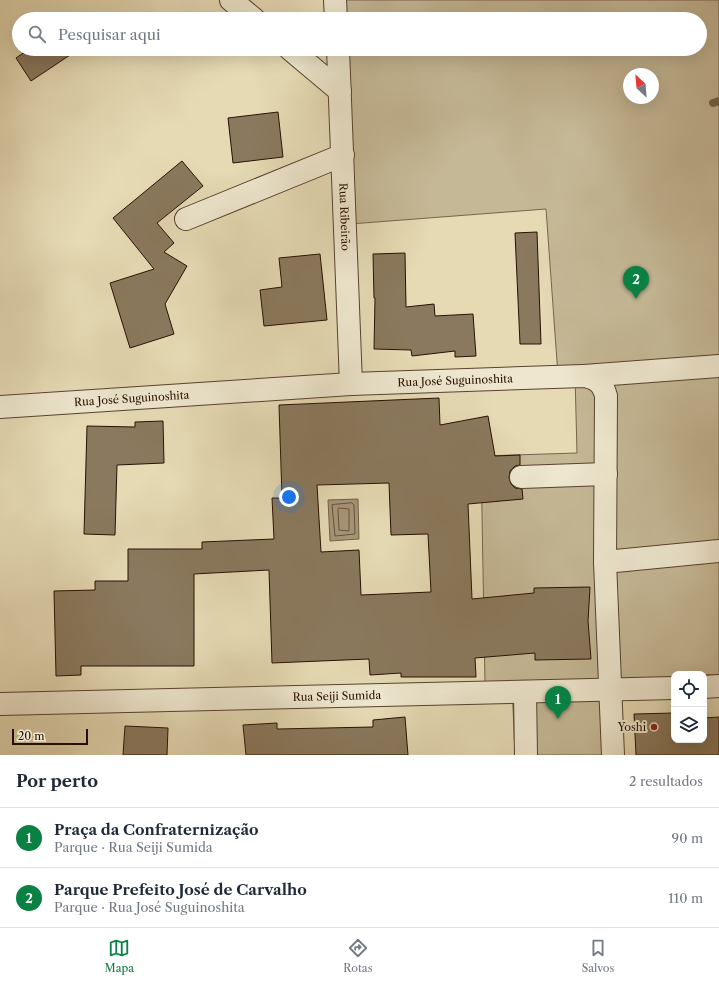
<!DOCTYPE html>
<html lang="pt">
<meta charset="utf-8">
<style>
body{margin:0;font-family:"Libre Caslon Text",serif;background:#f2f2f3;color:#1f2937}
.controls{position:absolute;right:12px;bottom:12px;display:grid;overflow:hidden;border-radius:8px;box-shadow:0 4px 16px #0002}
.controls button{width:36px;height:36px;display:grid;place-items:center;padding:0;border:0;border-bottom:1px solid #e0e1e3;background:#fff;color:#1f2937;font:20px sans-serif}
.compass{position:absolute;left:623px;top:68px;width:36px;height:36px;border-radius:50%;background:#fff;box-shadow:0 4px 16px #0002;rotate:334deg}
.scale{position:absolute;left:12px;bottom:10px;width:76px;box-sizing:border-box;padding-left:4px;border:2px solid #281001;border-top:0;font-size:11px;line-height:14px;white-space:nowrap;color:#281001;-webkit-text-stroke:3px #eee7ce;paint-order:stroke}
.you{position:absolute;left:289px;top:497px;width:14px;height:14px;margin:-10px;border:3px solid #fff;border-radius:50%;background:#1a73e8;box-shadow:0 0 0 6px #1a73e833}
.badge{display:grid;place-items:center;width:26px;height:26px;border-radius:50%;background:#0b8043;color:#fff;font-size:13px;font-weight:700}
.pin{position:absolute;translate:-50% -33px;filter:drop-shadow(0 1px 2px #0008)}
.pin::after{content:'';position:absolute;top:21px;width:14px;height:12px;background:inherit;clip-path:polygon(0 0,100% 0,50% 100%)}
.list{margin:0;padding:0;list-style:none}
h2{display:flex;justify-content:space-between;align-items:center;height:52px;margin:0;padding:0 16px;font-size:17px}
h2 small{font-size:13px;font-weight:400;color:#747a83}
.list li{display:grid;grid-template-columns:26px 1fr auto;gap:12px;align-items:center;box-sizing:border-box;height:60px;padding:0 16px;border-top:1px solid #e0e1e3}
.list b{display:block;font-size:15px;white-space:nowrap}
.list p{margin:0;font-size:13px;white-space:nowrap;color:#747a83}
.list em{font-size:13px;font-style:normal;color:#747a83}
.icon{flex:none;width:22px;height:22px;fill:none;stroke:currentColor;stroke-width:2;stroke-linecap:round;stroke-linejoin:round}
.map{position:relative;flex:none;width:719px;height:755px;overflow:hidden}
.search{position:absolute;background:#fff;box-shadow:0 4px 16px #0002;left:12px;right:12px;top:12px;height:44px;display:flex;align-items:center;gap:10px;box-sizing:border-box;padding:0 14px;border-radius:22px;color:#747a83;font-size:15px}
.sheet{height:172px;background:#fff}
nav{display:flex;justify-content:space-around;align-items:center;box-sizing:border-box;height:56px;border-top:1px solid #e0e1e3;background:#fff;font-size:11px;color:#747a83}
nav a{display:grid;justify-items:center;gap:2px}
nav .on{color:#0b8043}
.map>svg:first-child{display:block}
.green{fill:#c5b896;stroke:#76644c;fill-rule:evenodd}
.water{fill:#a59577;stroke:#736048}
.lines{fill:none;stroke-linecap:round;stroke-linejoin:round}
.shore{stroke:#66523c;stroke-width:1}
.stream{stroke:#736048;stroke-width:8}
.building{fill:#8a795e;stroke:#281001;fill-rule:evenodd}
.minor-casing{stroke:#57422e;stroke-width:24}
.minor{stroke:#eee7ce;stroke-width:22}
.poi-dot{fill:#8f2418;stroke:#eee7ce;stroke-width:1.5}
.labels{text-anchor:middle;stroke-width:4;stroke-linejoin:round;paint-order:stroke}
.street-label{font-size:11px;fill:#281001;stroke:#eee7ce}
.poi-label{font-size:11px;fill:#281001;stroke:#eee7ce;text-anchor:end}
</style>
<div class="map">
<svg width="719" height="755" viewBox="0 0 719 755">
<rect width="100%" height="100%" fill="#e5dab4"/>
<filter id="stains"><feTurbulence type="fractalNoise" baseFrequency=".005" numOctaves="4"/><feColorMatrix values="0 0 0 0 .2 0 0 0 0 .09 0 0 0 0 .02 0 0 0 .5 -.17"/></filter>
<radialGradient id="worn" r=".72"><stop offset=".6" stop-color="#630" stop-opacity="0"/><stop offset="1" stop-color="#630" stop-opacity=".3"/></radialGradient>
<path class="green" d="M339 0H719V675L674 674V678L621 682 604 755H515L512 684H485L481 456 577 453 575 375H558L546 209 350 224 342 49H700V19H340ZM629 74H653V98H629Z"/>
<path class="water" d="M358 499 359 539 330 541 328 500Z"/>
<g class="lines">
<path class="shore" d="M352 503 354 505 355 534 335 536 332 505Z
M339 508 349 509V531L339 530 338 510Z"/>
<path class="stream" d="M713 103 719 101"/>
</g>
<path class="building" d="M29 49H79L31 81 16 58Z
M278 112 283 157 233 163 228 118Z
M182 161 203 186 157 223 174 243 164 252 187 266 165 304 174 334 130 348 110 283 154 269 113 218Z
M537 232 541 344H520L515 233Z
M405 253 406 307 434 304 435 316 473 314 476 356 455 357V351L412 356 411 350 374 349 375 298H374L373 254Z
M320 254 327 320 264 326 260 290 282 287 279 258Z
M439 398 440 425 488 416 495 456 520 455V465L515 466 510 471 509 478 511 484 515 488 522 489 523 499 468 504 472 599 534 593V588L590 587 588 621 591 659 535 660V653L475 658 476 677H401V673L370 675 369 659 272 663 269 570 194 574V666H81V675L56 676 54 591 95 590V581H128V549H202V542L274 539 272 498H282L279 405ZM389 483 391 535 428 534 431 592 361 595 359 550 321 552 317 485Z
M163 421 164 463 117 465 115 535 84 534 87 426 135 427V422Z
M674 713V740H704V718L719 717V755H636L634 714Z
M405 717 408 755H246L243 725 277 723V729L373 727V720Z
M125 726 168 728 167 755H123Z"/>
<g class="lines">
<g class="minor-casing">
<g id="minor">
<path d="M231 0 254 19"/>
<path d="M335 0 336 19"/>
<path d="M290 49 340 91"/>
<path id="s1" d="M338 49 351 384"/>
<path d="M186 219 343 155"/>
<path d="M584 376 719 366"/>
<path id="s2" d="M0 407 351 384 583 376C596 378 603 383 606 396L605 562 613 755"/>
<path d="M521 477 606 474"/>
<path d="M605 562 719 551"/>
<path d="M704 687 719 686"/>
<path d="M525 692 526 755"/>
<path id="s3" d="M0 704 674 688"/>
</g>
</g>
<use href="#minor" class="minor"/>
</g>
<circle class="poi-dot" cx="654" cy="727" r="4"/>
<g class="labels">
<g class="street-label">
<text dy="4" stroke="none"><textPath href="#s1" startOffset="168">Rua Ribeirão</textPath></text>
<text dy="4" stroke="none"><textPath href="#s2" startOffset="456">Rua José Suguinoshita</textPath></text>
<text dy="4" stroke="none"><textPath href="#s2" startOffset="132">Rua José Suguinoshita</textPath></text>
<text dy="4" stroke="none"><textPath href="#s3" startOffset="337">Rua Seiji Sumida</textPath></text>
</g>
<g class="poi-label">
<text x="646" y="731">Yoshi</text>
</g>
</g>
<rect width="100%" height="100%" filter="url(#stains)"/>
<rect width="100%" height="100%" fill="url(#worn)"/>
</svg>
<div class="controls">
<button><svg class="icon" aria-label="locate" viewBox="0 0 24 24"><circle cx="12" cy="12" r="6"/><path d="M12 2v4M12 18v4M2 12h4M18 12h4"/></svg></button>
<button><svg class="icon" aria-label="layers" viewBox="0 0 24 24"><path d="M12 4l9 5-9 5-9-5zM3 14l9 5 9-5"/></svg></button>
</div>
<svg class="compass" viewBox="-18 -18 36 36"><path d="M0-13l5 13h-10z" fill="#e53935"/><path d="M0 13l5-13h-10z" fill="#747a83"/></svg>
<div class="scale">20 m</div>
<div class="you"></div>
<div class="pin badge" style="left:558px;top:719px">1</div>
<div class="pin badge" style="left:636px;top:299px">2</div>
<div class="search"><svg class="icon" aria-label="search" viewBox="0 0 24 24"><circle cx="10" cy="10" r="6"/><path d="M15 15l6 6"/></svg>Pesquisar aqui</div>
</div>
<section class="sheet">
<h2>Por perto<small>2 resultados</small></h2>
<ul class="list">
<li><span class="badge">1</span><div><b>Praça da Confraternização</b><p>Parque · Rua Seiji Sumida</p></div><em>90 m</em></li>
<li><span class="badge">2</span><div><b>Parque Prefeito José de Carvalho</b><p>Parque · Rua José Suguinoshita</p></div><em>110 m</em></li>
</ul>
</section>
<nav>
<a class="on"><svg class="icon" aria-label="map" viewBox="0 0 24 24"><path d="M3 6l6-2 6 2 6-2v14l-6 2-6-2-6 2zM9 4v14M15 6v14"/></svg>Mapa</a>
<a><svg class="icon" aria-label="directions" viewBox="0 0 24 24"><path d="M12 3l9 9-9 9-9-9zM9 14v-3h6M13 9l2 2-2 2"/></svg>Rotas</a>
<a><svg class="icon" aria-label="saved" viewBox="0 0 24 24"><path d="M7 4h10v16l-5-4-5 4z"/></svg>Salvos</a>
</nav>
